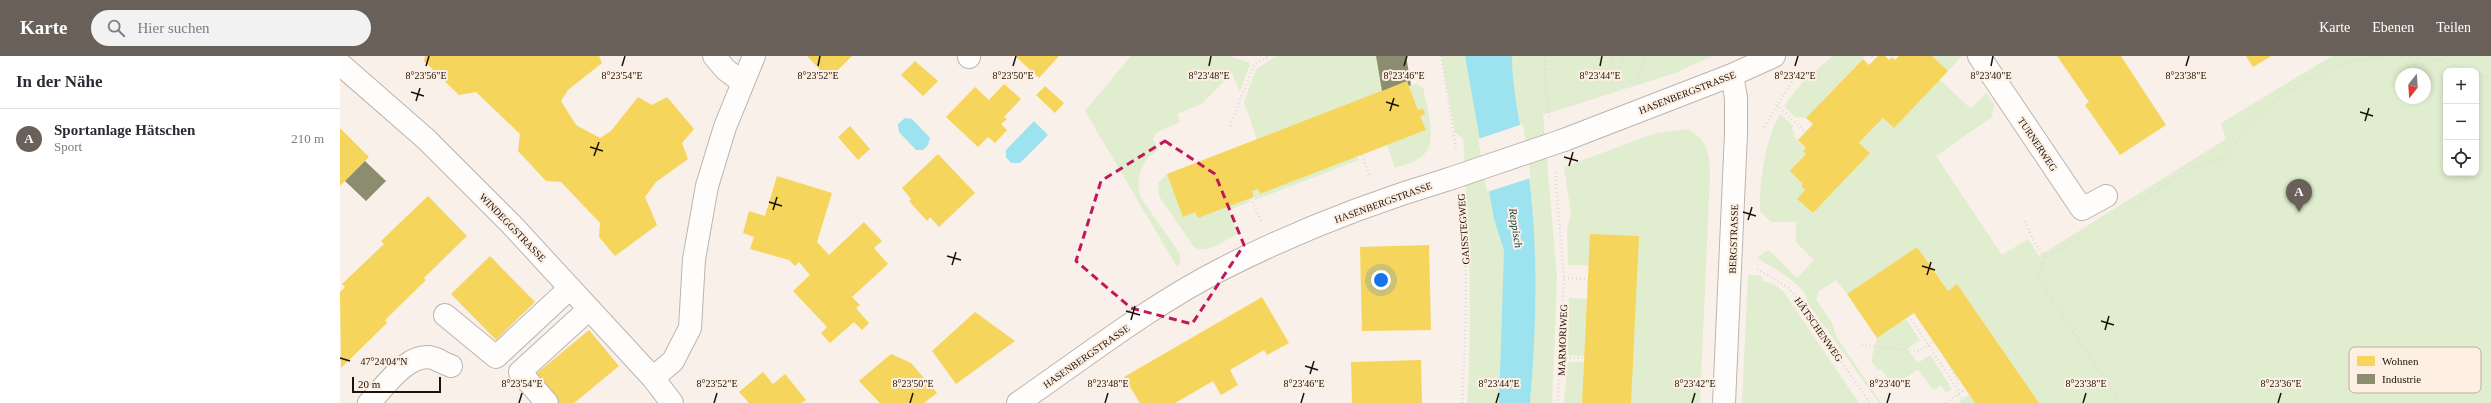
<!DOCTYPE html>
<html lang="de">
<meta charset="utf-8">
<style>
body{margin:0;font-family:"Times New Roman",serif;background:#f2f2f3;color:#2b2b33}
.controls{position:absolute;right:12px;top:12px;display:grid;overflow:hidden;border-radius:8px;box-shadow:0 2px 6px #0003}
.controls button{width:36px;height:36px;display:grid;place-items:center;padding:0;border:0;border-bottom:1px solid #e1e1e2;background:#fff;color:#2b2b33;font:20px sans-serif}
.compass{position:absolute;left:2055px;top:12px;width:36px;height:36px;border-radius:50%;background:#fff;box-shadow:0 2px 6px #0003;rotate:197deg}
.scale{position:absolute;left:12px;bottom:10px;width:89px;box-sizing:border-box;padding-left:4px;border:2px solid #1b130c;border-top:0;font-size:11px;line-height:14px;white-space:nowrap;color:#1b130c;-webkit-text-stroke:3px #feefe3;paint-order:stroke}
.you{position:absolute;left:1041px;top:224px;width:14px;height:14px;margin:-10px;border:3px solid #fff;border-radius:50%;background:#1a73e8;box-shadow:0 0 0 6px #1a73e833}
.badge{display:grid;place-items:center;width:26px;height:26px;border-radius:50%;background:#686059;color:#fff;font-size:13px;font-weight:700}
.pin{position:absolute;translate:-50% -33px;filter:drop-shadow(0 1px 2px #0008)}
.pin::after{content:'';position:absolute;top:21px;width:14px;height:12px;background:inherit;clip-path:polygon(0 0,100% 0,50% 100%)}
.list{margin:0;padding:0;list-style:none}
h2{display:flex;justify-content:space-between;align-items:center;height:52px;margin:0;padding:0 16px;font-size:17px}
h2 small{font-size:13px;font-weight:400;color:#7c7c81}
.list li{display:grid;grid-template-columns:26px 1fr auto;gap:12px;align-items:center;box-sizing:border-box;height:60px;padding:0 16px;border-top:1px solid #e1e1e2}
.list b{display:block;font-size:15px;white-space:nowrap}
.list p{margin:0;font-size:13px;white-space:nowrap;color:#7c7c81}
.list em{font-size:13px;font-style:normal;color:#7c7c81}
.icon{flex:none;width:22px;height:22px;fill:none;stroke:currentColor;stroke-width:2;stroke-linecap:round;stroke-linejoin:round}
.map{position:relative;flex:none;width:2151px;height:347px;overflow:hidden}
header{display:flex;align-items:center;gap:24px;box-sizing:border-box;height:56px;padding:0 20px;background:#686059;color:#fff}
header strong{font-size:19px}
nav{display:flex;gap:22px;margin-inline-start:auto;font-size:14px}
.search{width:280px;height:36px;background:#f2f2f3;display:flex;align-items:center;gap:10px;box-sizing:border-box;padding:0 14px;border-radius:22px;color:#7c7c81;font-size:15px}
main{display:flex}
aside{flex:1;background:#fff}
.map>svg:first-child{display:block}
.green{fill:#e0edcf;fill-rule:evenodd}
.water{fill:#9de3ef}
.pier{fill:#f8f0e9}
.homes{fill:#f6d55c}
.industry{fill:#8c8c6e}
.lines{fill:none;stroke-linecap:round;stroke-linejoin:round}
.minor-casing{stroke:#bcb4ad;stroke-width:24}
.path{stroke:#dedcd9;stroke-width:2.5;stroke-dasharray:1 3;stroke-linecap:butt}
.minor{stroke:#fefdfc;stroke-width:22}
.minor-bridge-casing{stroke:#bcb4ad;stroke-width:24;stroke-linecap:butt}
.minor-bridge{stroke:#fefdfc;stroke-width:22}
.marked{fill:none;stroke:#c2185b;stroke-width:3;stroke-dasharray:8 5;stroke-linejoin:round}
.ticks{fill:none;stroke:#1b130c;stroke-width:1.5}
.labels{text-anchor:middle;stroke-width:4;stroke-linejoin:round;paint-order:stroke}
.street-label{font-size:10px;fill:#1b130c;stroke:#feefe3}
.water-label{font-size:11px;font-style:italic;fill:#00333b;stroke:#feefe3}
.key{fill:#feefe3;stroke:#baada2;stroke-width:1}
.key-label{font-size:11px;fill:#1b130c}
.ticks-label{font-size:10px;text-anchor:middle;fill:#1b130c;stroke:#feefe3;stroke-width:4;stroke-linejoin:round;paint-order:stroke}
</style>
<header>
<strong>Karte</strong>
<div class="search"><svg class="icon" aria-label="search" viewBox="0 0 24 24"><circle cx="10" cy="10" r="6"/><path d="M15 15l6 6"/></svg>Hier suchen</div>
<nav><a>Karte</a><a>Ebenen</a><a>Teilen</a></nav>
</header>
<main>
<aside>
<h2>In der Nähe<small></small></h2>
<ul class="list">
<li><span class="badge">A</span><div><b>Sportanlage Hätschen</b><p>Sport</p></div><em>210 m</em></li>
</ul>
</aside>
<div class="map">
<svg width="2151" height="347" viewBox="0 0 2151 347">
<rect width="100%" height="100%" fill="#f8f0e9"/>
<path class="green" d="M791 0H890L910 7 900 36 892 17 863 47 837 58 840 66 816 77 813 83 818 94C801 105 795 122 801 142L840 198V208L837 211 745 55Z
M937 0H1036L1042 35 917 83 904 46 916 13Z
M1101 0H1372L1335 17 1203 59 1217 221 1212 347H1190C1196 278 1197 208 1191 139 1190 115 1184 91 1181 66L1154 163 1164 195 1161 337 1159 347H1127C1133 258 1129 172 1123 83L1115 76Z
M1493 0H1525L1466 62 1455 61 1444 50 1464 24Z
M1592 0H1622L1608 15Z
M1992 0H2151V347H1699L1617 228 1608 235 1577 191 1507 238 1496 224 1479 235 1476 243 1493 269 1496 280 1541 347H1539L1467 246C1469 230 1429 210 1417 202L1426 195H1430L1457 222 1474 204 1456 186V166H1431L1420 155C1420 121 1424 90 1439 59H1442L1453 70 1452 73 1455 77 1453 79 1466 92 1463 95 1466 98 1463 128 1461 130 1465 134 1457 143 1473 157 1530 97 1519 87 1543 62 1599 23 1631 53 1646 37 1654 48 1652 61 1596 100 1662 199 1688 183 1699 200 1886 83 1881 67ZM2106 15H2136V117H2106ZM2061 18H2085V42H2061Z
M1076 28 1083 32 1084 36C1087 55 1099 88 1081 101 1074 107 1063 109 1055 112L1047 89 1086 74 1080 60 1085 58 1083 52 1078 54 1069 30Z
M1348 73C1368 84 1369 97 1370 118L1360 347H1291L1249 209H1228L1227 174 1231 157 1224 111 1316 77Z
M1017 100 1019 104 915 144 912 135 918 133 920 138 925 136Z
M827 118 843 160 855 156 858 162 909 143 910 146 889 154 897 178C885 184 867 199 854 191L819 140 818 127Z
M1408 219H1419L1423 222 1422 225 1432 227 1443 235 1519 347H1402Z
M1229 242 1247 243 1244 300 1228 299Z
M1566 263 1580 284 1567 293 1578 307 1590 299 1612 333 1606 337 1601 329 1593 334 1578 313 1554 330 1541 313 1538 315 1531 304 1537 282Z
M1228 306H1244L1242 347H1224Z
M1629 339 1635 347H1620L1619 345Z"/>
<path class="water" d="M1125 0H1172C1172 46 1187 92 1191 138 1198 207 1196 278 1190 347H1159L1164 195 1154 163Z
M565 62 572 63 590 82 588 89 583 94H576L559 76 558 68Z
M694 65 708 79 680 107H671L666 101V94Z"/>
<path class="pier" d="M1183 68 1191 122 1147 136 1138 83Z"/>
<path class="homes" d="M85 0H259L262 7 228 34 221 45 236 69 260 82 271 75 298 41 312 49 327 41 354 73 342 87 348 103 316 126 305 141 317 169 275 200 259 181 260 167 221 126 206 125 178 95 180 78 136 36 119 39 84 5Z
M467 0H512L489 23Z
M675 0H719L699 22Z
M1538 0H1545L1549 4 1552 1 1555 4 1559 0H1592L1608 15 1554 72 1543 62 1533 72 1519 87 1530 97 1473 157 1457 143 1465 134 1461 130 1463 128 1450 115 1466 98 1463 95 1466 92 1458 84 1473 68 1466 62 1523 3 1529 9Z
M1717 0H1781L1826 69 1780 99 1745 49 1749 46Z
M1906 0H1931L1913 11Z
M575 5 598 25 583 40 561 19Z
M1067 25 1078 54 1083 52 1085 58 1080 60 1086 74 925 136 920 138 918 133 912 135 914 141 858 162 855 156 843 161 827 118Z
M664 28 681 43 664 61 667 63 661 68 667 74 655 87 648 81 638 91 606 61 635 31 649 44Z
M705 30 724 47 715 57 696 39Z
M510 70 530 93 518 104 498 81Z
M0 72 29 101 0 130Z
M598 98 635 137 599 171 590 161 587 165 569 145 571 143 562 132Z
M437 120 492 137 477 186 489 199 524 166 542 185 534 192 548 208 512 241 520 249 516 252 529 267 522 274 514 266 490 287 481 277 487 271 453 235 470 219 459 206 455 210 449 204 410 193 414 181 403 177 409 155 425 160Z
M88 140 127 180 84 222 86 224 45 264 47 267 1 312 0 236 5 231 2 228 44 188 41 185Z
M1250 178 1299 180 1291 347H1242Z
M1089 189 1091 274 1022 275 1020 191Z
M1577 191 1608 235 1617 228 1699 347H1635L1574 257 1537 282 1507 238Z
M150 200 195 246 156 284 111 238Z
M922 241 949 287 927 299 924 294 890 314 898 329 881 339 873 325 835 347H800L784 321Z
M635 256 675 285 616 328 592 295Z
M249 274 279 310 234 347H219L196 318Z
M551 298 571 307 597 337 584 347H540L519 325Z
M1081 304 1082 347H1012L1011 306Z
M423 316 433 328 445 318 466 344 461 347H409L399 336Z"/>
<path class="industry" d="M1036 0H1066L1071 29 1069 30 1067 25 1042 35Z
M25 105 46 125 26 145 5 125Z"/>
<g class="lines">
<g class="minor-casing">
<path id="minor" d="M374 0 386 14 402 26
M1639 0 1742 153 1766 140
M629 1V0
M0 8 86 83 171 168 313 322 332 347
M1224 84 1392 19 1434 0
M105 259 156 301 230 232
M313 322 333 305 350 272 354 203 367 130 385 71 414 0
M29 347C44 332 68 295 93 302 99 304 105 308 111 310
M207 347 180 316 249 253
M678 347C745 301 811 249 884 212 955 176 1032 146 1109 123
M1384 347 1396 77V42L1392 19"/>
</g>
<path class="path" d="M1101 0 1116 92
M1205 0V19L1209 61
M1270 0 1282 33
M1532 0 1535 3
M2056 0 2097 3 2134 15
M2136 16 2151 23
M1278 19 1283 0
M1296 27 1305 0
M1437 49 1465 76
M890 70 914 9 929 0
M1424 71 1456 19 1454 16
M1022 99 1030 121
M1215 116 1224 222 1218 347
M911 142 921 165
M1791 150 1850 113 1884 103 1909 67 1929 48 1963 25 2006 6 2047 0
M1685 165 1692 182 1705 202
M1742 180 1705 202 1698 223 1780 347
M1417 213 1449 232 1458 243 1530 347
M1224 222 1248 223
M1569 260 1620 337
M1522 289 1579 295 1593 286
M1222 302H1244
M1611 313 1618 325 1617 331
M1619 338 1625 347
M1122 347C1126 280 1128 214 1122 147
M1606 347 1625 333"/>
<use href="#minor" class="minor"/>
<g class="minor-bridge-casing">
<path id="minor-bridge" d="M1109 123 1224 84"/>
</g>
<use href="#minor-bridge" class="minor-bridge"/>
</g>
<path class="marked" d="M825 85 875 118 904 189 852 268 791 252 736 205 761 125Z"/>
<path class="ticks" d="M86 10 89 0M282 10 285 0M478 10 480 0M673 10 676 0M869 10 871 0M1064 10 1067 0M1260 10 1262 0M1455 10 1458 0M1651 10 1653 0M1846 10 1849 0M71 36 84 40M76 45 80 32M1046 46 1059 50M1050 55 1054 42M2020 56 2033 60M2025 65 2029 52M250 91 263 95M254 100 259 86M1224 101 1238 105M1229 110 1233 96M429 146 442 150M433 154 437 141M1403 156 1416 160M1408 164 1412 151M607 200 621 204M612 209 616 196M1582 210 1595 214M1587 219 1591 206M786 255 800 259M791 264 795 250M1761 265 1774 269M1765 274 1769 260M0 302 10 305M965 310 978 314M970 318 974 305M179 347 182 337M374 347 377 337M570 347 573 337M765 347 768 337M961 347 964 337M1156 347 1159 337M1352 347 1355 337M1547 347 1550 337M1743 347 1746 337M1938 347 1941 337"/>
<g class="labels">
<g class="street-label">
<text transform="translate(1347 36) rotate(-21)" y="4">HASENBERGSTRASSE</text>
<text transform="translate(1698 88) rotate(56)" y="4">TURNERWEG</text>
<text transform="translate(1043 146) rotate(-20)" y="4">HASENBERGSTRASSE</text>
<text transform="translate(173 171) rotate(46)" y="4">WINDEGGSTRASSE</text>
<text transform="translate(1123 173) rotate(-94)" y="4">GAISSTEGWEG</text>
<text transform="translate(1393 183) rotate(-88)" y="4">BERGSTRASSE</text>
<text transform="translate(1479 273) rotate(55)" y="4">HÄTSCHENWEG</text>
<text transform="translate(1222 284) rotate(-88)" y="4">MARMORIWEG</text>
<text transform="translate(746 300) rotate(-35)" y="4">HASENBERGSTRASSE</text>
</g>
<g class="water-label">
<text transform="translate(1176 172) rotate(81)" y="4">Reppisch</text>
</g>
</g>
<rect x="2009" y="291" width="132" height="46" rx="6" class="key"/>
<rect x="2017" y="300" width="18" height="10" fill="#f6d55c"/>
<rect x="2017" y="318" width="18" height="10" fill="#8c8c6e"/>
<g class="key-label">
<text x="2042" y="309">Wohnen</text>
<text x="2042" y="327">Industrie</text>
</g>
<g class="ticks-label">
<text x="86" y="23">8°23'56"E</text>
<text x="282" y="23">8°23'54"E</text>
<text x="478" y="23">8°23'52"E</text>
<text x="673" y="23">8°23'50"E</text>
<text x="869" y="23">8°23'48"E</text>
<text x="1064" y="23">8°23'46"E</text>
<text x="1260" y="23">8°23'44"E</text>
<text x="1455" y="23">8°23'42"E</text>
<text x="1651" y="23">8°23'40"E</text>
<text x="1846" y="23">8°23'38"E</text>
<text x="44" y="309">47°24'04"N</text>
<text x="182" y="331">8°23'54"E</text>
<text x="377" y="331">8°23'52"E</text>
<text x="573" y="331">8°23'50"E</text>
<text x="768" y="331">8°23'48"E</text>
<text x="964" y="331">8°23'46"E</text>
<text x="1159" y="331">8°23'44"E</text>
<text x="1355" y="331">8°23'42"E</text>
<text x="1550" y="331">8°23'40"E</text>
<text x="1746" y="331">8°23'38"E</text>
<text x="1941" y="331">8°23'36"E</text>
</g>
</svg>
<div class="controls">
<button>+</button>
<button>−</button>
<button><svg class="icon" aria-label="locate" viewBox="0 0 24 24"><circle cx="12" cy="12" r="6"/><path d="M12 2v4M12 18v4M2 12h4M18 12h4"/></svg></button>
</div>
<svg class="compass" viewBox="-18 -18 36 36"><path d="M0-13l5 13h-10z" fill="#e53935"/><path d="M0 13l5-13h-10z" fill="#7c7c81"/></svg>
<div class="scale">20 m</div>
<div class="you"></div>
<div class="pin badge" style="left:1959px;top:156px">A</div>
</div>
</main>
